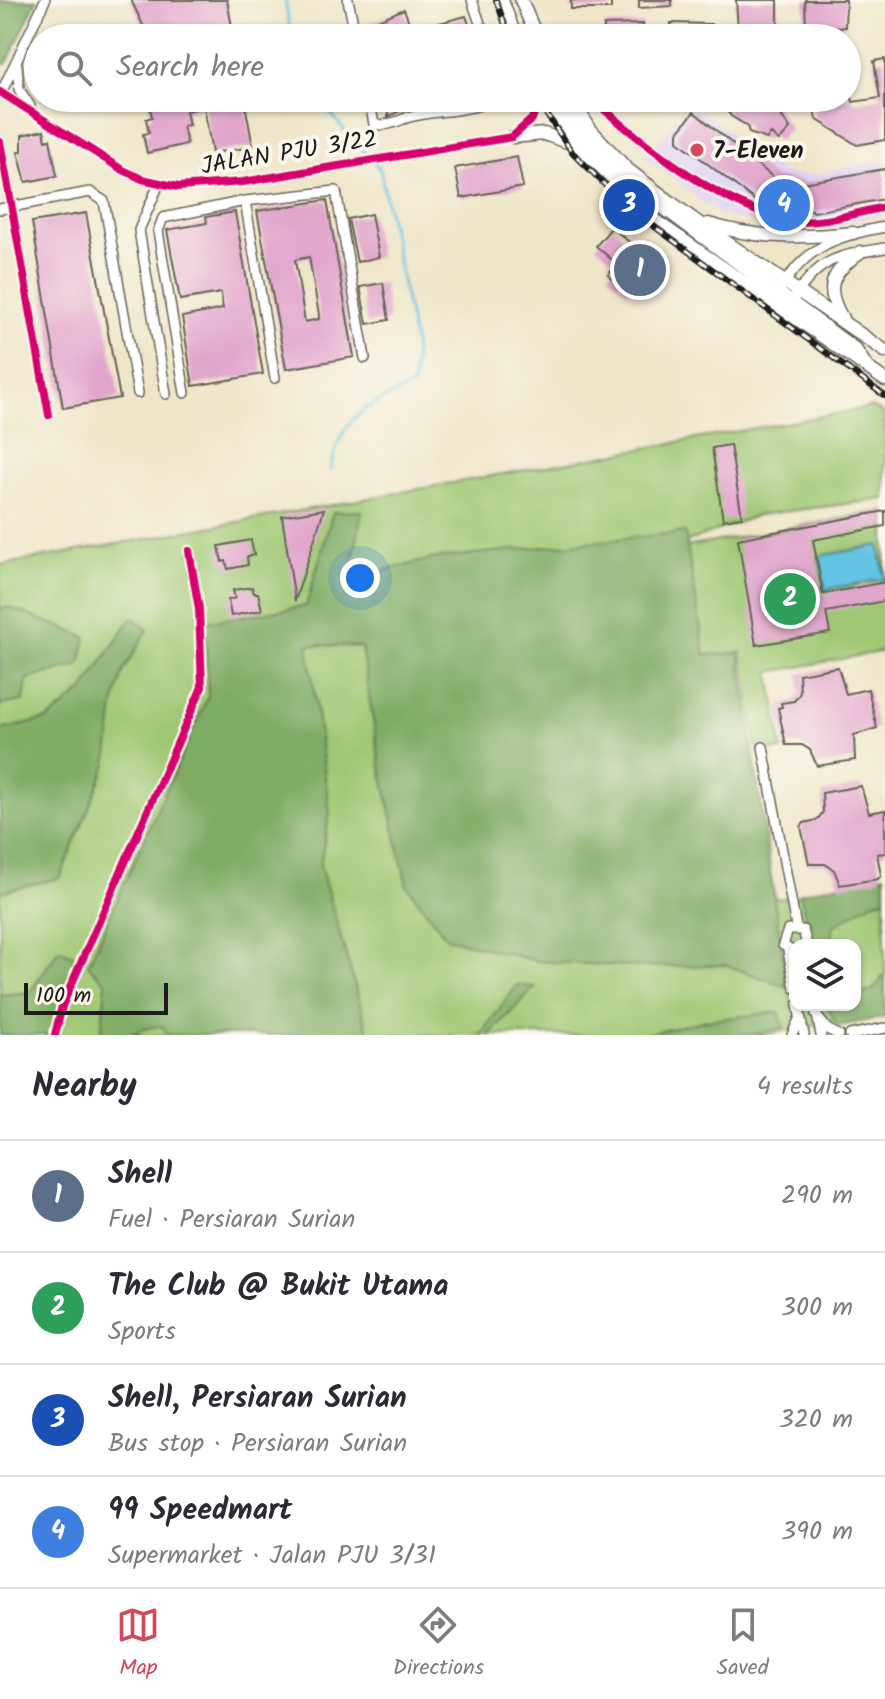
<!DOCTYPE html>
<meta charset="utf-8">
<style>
body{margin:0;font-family:Kalam,sans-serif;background:#f2f2f3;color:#2b2b33}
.controls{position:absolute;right:24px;bottom:24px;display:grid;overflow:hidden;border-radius:16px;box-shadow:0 2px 6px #0004}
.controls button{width:72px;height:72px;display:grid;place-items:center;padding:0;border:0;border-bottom:2px solid #e1e1e2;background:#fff;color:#2b2b33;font:40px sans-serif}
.scale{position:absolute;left:24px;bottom:20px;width:144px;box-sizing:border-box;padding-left:8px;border:4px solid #1c1c1c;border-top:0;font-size:22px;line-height:28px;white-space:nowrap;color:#1c1c1c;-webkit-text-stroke:6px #fbf7ec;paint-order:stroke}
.you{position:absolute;left:360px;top:578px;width:28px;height:28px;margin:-20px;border:6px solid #fff;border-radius:50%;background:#1a73e8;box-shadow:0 0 0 12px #1a73e833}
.badge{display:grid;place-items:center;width:52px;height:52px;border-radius:50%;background:#d1495b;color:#fff;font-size:26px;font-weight:700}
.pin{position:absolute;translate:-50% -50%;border:4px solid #fff;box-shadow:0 2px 8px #0006}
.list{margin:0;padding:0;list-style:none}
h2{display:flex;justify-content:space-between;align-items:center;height:104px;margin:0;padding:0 32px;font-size:34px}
h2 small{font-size:26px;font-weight:400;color:#7c7c81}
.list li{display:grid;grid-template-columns:52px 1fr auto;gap:24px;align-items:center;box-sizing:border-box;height:112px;padding:0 32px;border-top:2px solid #e1e1e2}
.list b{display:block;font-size:30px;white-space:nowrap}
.list p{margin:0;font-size:26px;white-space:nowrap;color:#7c7c81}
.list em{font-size:26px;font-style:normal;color:#7c7c81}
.icon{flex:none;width:44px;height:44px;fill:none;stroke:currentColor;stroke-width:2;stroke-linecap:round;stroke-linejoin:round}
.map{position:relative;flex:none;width:885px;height:1035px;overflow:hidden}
.search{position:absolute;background:#fff;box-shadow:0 2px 6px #0004;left:24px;right:24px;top:24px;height:88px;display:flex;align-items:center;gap:20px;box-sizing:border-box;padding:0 28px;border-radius:44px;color:#7c7c81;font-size:30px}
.sheet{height:552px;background:#fff}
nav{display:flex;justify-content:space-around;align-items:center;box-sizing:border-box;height:112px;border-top:2px solid #e1e1e2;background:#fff;font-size:22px;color:#7c7c81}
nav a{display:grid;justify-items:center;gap:4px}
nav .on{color:#d1495b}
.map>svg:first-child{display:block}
.built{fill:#e3d3f2}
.green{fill:#9fc773;stroke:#5e7248;stroke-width:2;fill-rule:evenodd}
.forest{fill:#7fac65;stroke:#4e6440;stroke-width:2}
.water{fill:#63c3e2;stroke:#40707f;stroke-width:2}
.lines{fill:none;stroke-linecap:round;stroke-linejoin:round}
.stream{stroke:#63c3e2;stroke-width:3}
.building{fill:#e1a6cc;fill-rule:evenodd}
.minor-casing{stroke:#666359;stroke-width:12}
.major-casing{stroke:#666359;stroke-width:15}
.minor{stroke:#fff;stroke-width:9}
.major{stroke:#fff;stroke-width:12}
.rail-casing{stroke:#1c1c1c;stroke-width:6}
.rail{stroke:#fbf7ec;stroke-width:3;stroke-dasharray:9;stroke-linecap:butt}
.cycleway-casing{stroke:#fbf7ec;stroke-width:13}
.cycleway{stroke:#d6006c;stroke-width:8}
.poi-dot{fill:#d1495b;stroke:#fbf7ec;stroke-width:3}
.labels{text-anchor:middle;stroke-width:8;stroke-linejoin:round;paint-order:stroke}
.poi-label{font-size:24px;font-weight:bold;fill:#1c1c1c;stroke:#fbf7ec;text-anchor:start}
.street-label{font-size:24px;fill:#1c1c1c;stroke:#fbf7ec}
</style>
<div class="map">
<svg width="885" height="1035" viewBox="0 0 885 1035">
<rect width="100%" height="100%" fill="#fbf7ec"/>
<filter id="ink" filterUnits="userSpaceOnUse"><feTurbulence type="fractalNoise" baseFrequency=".0125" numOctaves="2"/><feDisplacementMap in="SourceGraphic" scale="16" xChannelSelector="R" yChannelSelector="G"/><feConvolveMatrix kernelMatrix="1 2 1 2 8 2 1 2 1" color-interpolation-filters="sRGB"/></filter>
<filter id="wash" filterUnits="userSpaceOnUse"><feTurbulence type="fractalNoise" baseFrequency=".006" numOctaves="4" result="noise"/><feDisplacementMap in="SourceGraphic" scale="32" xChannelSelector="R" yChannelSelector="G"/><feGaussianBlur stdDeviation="1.8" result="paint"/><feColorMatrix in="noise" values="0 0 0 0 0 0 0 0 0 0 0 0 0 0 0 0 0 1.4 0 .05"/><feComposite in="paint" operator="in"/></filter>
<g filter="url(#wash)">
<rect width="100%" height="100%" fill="#efe6c9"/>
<path class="built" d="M692 104 783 173 808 175 885 161V215L800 231 720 215 644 156Z"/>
<path class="green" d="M872 407 885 414V499L758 515 673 547 776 899 885 884V1012L764 1035H52L0 1005V565ZM795 945H855V1005H795Z
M885 511V651L770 672 782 750 757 751 741 652 705 658 685 547Z"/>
<path class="forest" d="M0 0H37L7 63 0 65Z
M362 511 350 579 436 558 685 532 705 655 739 653 787 987 726 965 643 967 536 961 447 938 407 886 380 763 361 647 308 645 330 813 320 865 369 1035H168L162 1026 147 1028 129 1035H101L106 983 88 965 208 696 205 622 306 606 333 512Z
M9 607 86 637 80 665 27 679 24 701 0 705V609Z
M132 617 148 630 123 672 114 706 107 764 60 878 0 892V730L48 719 82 692Z
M885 874V899L872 902 832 927 833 945H811L800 893Z
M59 949 75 956 53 1035H0V995L30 992Z
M885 974V1017L838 1026 827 1006 855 1005V996L873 990Z
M517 985 535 987 489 1035H480Z
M779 1012 784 1028 749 1035H643L707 1020Z"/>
<path class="water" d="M879 545 885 579 825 590 819 556Z"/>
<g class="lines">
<path class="stream" d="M285 0 291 38
M317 98 369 158
M330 471C343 412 363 410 413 385L415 347 380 169 375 163"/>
</g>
<g id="blocks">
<path class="building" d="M131 0H227L234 38H149Z
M571 0H611V9H571Z
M639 0H672V6L639 8Z
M736 0H778V30L738 29Z
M805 0H846L845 27 806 29Z
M404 9 415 38H364L361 27Z
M466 16 474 38H440L436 24Z
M671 23 711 24 710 38H671Z
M643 24V38H604V25Z
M885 59V140L857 145 816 119 811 98H852L853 102 880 98 874 61Z
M153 98H244L253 147 212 153 204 107 186 111 189 125 183 126 187 144 147 153 143 134 149 133 146 119 152 117 148 99Z
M388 98H419V107L405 108 388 117Z
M716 98H770L790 129 779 141 771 134 767 139 749 133 747 126 731 116Z
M694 112 774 178 803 183 885 169V199L814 212 798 200 796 211 757 202 678 141V132Z
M44 130 46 140 50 139 57 176 26 182 18 152 22 151V135Z
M517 157 523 187 461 198 455 168Z
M327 200 354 357 286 369 257 211ZM309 257 319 315V319L305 322 295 260Z
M235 212 263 374 193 386 182 317 223 309 221 293 180 300 167 230 207 223 206 217Z
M86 213 120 398 63 408 32 222Z
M371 214 379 257 357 262 348 219Z
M612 227 653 263 628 292 608 275 617 264 596 246Z
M383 283 389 320 367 324 360 287Z
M730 445 742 517 723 520 712 448Z
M324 509 295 601 282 516Z
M885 511V526L813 540 823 594 885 582V601L826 612 830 633 756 645 738 539Z
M251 540 254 555 247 557 248 565 228 569 226 561 222 562 219 546Z
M252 587 254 593H258L262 610 231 616 228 600 235 598 233 590Z
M838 667 846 694 868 689 877 728 854 735 855 760 817 766 810 750 802 745H786L778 708 782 707 781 703 794 701 800 693 799 674Z
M861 786 869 813 885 810V853L877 854 881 875 878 879 840 885 834 870 825 864H809L801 827 804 823 817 820 823 812 822 793Z"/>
</g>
</g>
<g filter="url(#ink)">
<use href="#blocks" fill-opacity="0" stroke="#666359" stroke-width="2"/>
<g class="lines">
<g class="minor-casing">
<path id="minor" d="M348 0 356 38
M472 0 485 38
M17 64 19 89 30 106
M0 92 121 169 142 179 178 187 243 182 512 137 532 119 540 98
M1 93 45 0
M369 98 374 124C386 127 395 122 406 118 430 110 477 112 495 98
M591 98C642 143 725 211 794 221 822 225 857 212 885 207
M0 142 49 415
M159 184 139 230 166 394
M245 201 275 378
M0 209 90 192 104 201 138 393
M782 287C808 245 839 235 885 227
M795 297C820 257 841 255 885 248
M185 393 158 231 163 218 245 201 336 191 365 358
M763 747 796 927
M788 951 795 988
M795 953 783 945 788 930H803L807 945
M798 1005 804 1035
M815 1005 821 1035
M816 1015 827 1029 839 1035
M55 1035 62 1006 202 687 199 609 189 551
M792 1035 800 1017
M850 1035 885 1028"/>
</g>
<g class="major-casing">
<path id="major" d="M502 0 516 38
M521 0 537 38
M547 98 579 146 660 224 885 380
M570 98 591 130 627 169 693 219 885 351
M565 113 605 161 639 190 855 349 867 367
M512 137 544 134 579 146
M708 224C757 239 802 238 853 233
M842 318C823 286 832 273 860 252"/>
</g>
<use href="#minor" class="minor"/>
<use href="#major" class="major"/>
<g class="rail-casing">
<path id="rail" d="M496 0 510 38
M535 98 573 153 625 205 885 396"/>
</g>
<use href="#rail" class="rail"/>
<g class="cycleway-casing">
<path id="cycleway" d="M0 92 121 169 142 179 178 187 243 182 512 137 532 119 540 98
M591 98C642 143 725 211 794 221 822 225 857 212 885 207
M0 142 49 415
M55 1035 62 1006 202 687 199 609 189 551"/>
</g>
<use href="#cycleway" class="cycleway"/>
</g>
</g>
<circle class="poi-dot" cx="697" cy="150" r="8"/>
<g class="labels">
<g class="poi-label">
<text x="713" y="158">7-Eleven</text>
</g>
<g class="street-label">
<text transform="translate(289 152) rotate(-9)" y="8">JALAN PJU 3/22</text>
</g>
</g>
</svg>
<div class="controls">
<button><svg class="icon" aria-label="layers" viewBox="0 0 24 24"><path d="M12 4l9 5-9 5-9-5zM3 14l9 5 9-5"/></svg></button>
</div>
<div class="scale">100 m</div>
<div class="you"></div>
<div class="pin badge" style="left:640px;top:270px;background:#5c6f8a">1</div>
<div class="pin badge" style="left:790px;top:599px;background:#2e9e5b">2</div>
<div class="pin badge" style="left:629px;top:205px;background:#1a4fb4">3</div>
<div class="pin badge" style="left:784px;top:205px;background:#3f7fe0">4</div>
<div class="search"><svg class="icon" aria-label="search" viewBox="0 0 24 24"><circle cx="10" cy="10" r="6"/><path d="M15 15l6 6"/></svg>Search here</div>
</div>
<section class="sheet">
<h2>Nearby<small>4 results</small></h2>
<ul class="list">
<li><span class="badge" style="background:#5c6f8a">1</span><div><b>Shell</b><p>Fuel · Persiaran Surian</p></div><em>290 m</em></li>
<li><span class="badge" style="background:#2e9e5b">2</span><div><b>The Club @ Bukit Utama</b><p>Sports</p></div><em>300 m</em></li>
<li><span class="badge" style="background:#1a4fb4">3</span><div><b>Shell, Persiaran Surian</b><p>Bus stop · Persiaran Surian</p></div><em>320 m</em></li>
<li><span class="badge" style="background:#3f7fe0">4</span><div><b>99 Speedmart</b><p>Supermarket · Jalan PJU 3/31</p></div><em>390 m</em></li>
</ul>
</section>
<nav>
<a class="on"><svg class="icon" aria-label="map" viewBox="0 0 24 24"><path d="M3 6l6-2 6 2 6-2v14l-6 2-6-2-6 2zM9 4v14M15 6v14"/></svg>Map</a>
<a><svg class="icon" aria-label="directions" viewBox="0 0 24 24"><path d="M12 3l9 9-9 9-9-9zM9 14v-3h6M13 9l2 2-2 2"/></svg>Directions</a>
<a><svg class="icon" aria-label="saved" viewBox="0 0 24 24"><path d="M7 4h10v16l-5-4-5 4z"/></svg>Saved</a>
</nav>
